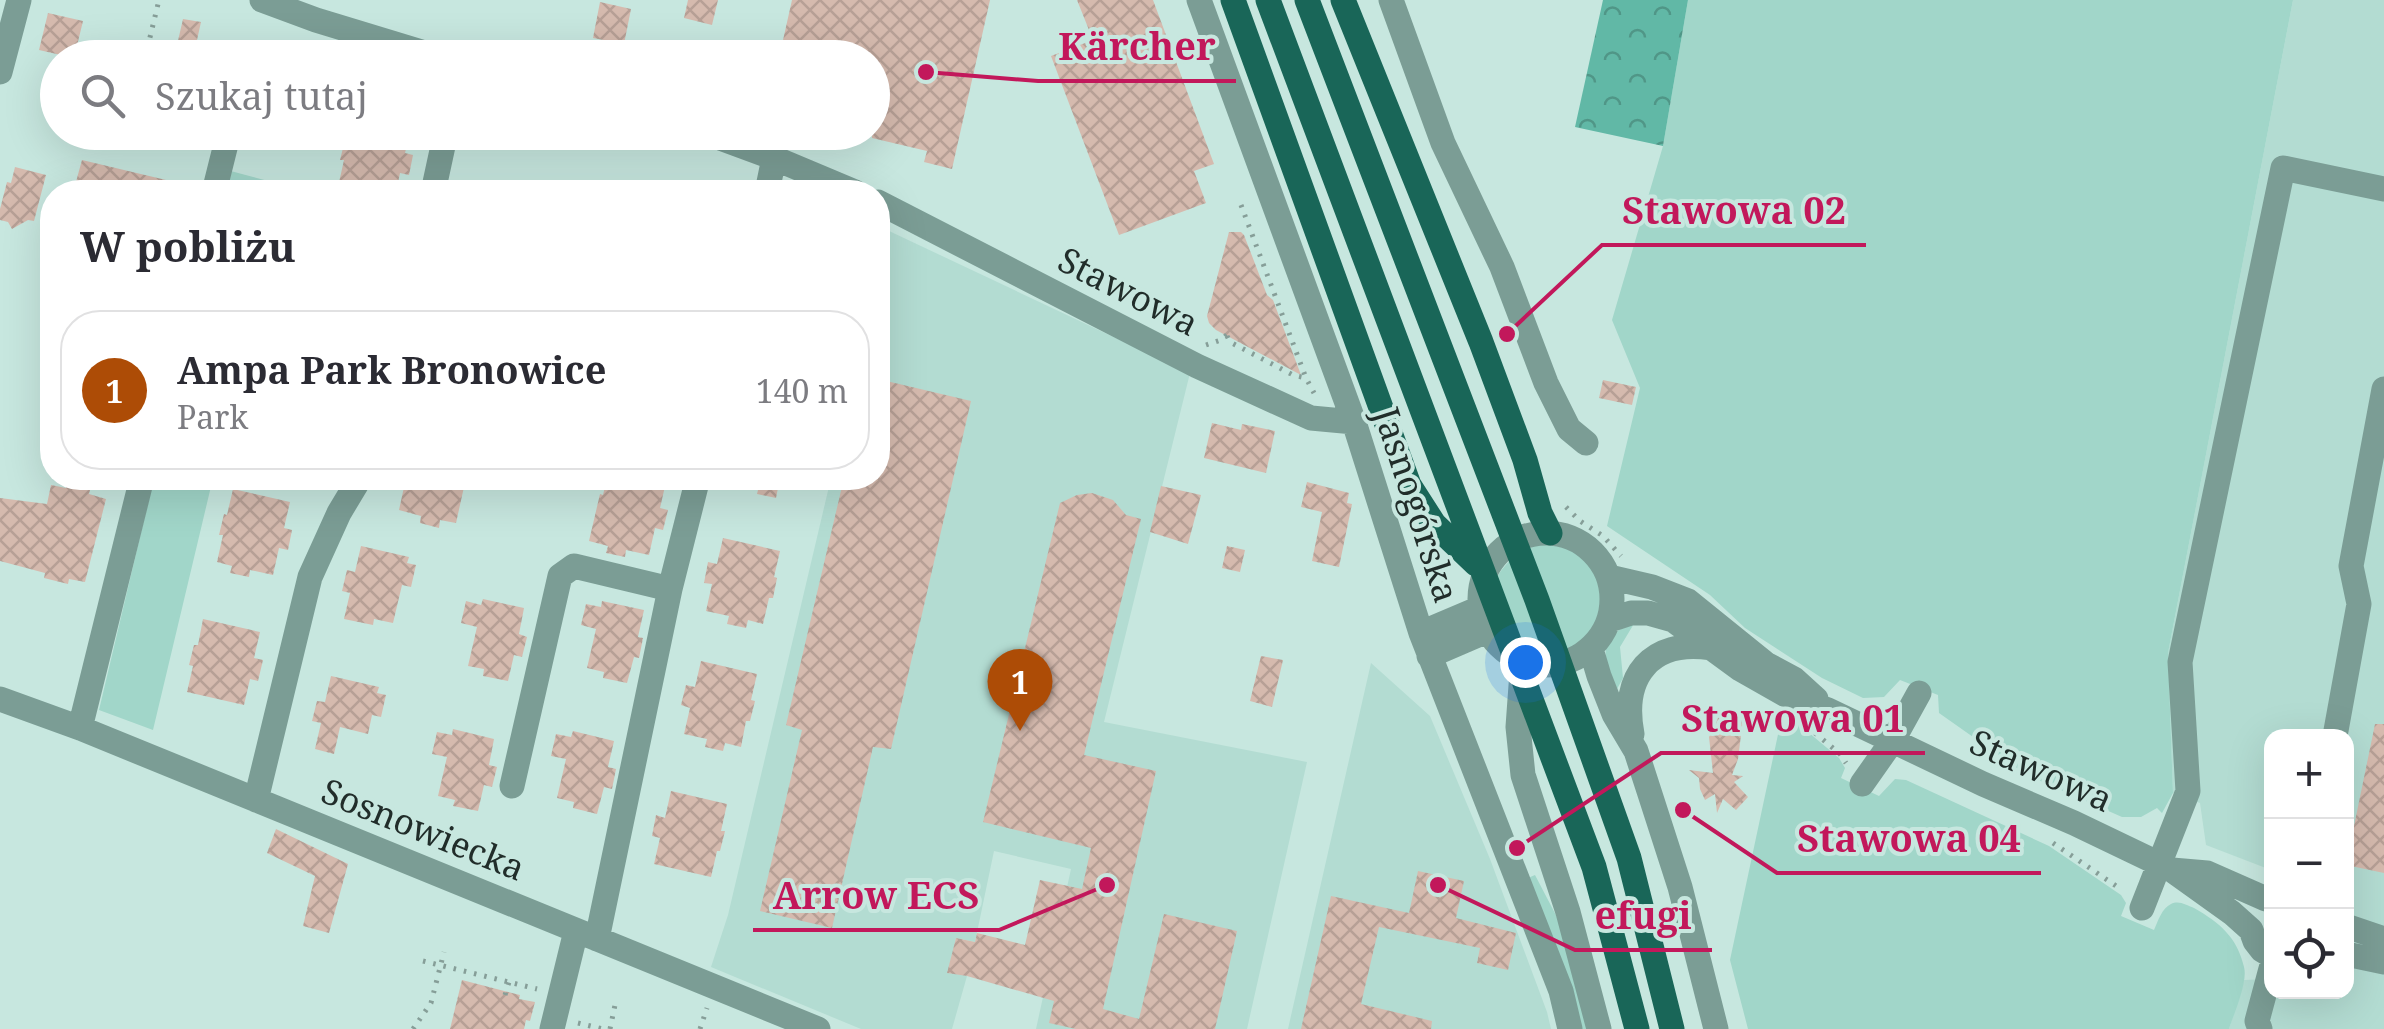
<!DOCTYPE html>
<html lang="pl">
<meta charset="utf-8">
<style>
body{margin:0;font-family:"Noto Serif",serif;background:#f7f7f7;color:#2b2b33}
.controls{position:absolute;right:30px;bottom:30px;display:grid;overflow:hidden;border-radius:20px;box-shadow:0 10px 40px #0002}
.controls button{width:90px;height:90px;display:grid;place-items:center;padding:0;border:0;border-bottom:2px solid #e1e1e2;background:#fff;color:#2b2b33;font:50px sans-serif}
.you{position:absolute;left:1525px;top:662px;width:35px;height:35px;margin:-25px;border:8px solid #fff;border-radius:50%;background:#1a73e8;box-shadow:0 0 0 15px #1a73e833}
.badge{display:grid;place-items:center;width:65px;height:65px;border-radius:50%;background:#ad4c06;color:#fff;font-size:32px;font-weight:700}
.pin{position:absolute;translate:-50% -82px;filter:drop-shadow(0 2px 5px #0008)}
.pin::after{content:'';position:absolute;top:52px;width:35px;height:30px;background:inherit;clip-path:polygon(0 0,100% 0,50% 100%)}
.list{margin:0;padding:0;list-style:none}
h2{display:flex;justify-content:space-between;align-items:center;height:130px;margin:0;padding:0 40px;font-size:42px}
h2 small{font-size:32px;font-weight:400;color:#7c7c81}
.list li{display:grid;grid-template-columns:65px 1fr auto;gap:30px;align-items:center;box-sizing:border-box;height:160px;margin:0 20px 20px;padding:0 20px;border:2px solid #e1e1e2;border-radius:40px}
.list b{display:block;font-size:38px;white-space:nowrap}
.list p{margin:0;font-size:32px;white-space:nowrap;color:#7c7c81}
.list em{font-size:32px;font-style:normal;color:#7c7c81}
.icon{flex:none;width:55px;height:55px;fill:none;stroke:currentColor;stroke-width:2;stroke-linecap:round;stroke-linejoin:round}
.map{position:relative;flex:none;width:2384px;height:1029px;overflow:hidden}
.search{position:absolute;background:#fff;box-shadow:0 10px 40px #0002;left:40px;top:40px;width:850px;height:110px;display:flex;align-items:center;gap:25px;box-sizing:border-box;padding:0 35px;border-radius:55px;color:#7c7c81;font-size:38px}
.panel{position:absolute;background:#fff;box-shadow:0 10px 40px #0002;left:40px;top:180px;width:850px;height:310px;border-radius:40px}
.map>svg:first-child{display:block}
.built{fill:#b3dcd2}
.grass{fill:#a1d6c9}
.forest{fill:url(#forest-crowns)}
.building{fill:url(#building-cross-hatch)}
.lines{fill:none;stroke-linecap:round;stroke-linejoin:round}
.path{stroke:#869e98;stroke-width:5;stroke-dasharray:2.5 8;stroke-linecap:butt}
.minor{stroke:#7b9d95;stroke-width:25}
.major{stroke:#196658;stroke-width:25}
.labels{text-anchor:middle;stroke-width:8;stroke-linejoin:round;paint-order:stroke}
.street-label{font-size:35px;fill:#212d2a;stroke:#c7e7df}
.leader{fill:none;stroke:#c2185b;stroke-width:4}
.callout-dot{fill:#c2185b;stroke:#c7e7df;stroke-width:4}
.callout-label{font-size:38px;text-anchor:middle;font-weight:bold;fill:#c2185b;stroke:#c7e7df;stroke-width:8;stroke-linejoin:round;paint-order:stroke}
</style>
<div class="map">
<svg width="2384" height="1029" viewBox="0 0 2384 1029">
<defs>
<pattern id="forest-crowns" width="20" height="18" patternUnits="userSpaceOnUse" patternTransform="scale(2.5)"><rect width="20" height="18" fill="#61b8a6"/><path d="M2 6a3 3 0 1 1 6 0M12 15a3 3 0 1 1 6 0" fill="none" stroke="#509687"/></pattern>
<pattern id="building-cross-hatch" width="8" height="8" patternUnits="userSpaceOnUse" patternTransform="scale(2.5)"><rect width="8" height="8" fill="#d5baae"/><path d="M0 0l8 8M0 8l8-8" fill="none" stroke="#b7a096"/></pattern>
</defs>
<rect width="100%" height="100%" fill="#c7e7df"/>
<path class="built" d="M2293 0H2384V1029H2229L2244 980 2271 979 2272 992H2346V736H2272L2271 870 2206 845 2200 803 2173 793 2168 653Z
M887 230 1190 373 1104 722 1307 762 1247 1029H1036L1071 869 994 851 975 942 956 938 948 972 967 976 952 1029H861L711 967 728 915 831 478H878V270Z
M1371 663 1430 716 1490 859 1547 1012 1551 1029H1288Z"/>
<path class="grass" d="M1688 0H2293L2168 653 2173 793 2162 813 2157 808 2141 817H2122L2027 775 1939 713 1938 695 1900 680 1884 697 1863 698 1822 678 1745 628 1710 595 1607 526 1640 388 1612 320 1663 146Z
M227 170 283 185 281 192H222Z
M154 478H213L153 730 99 710Z
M1540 544C1644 540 1603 696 1516 643L1496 579C1506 561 1520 550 1540 544Z
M1635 622 1620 647 1623 678 1617 689C1604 657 1594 638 1635 622Z
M1783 711 1839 758 1845 768 1841 778 1879 796 1895 779 1906 780 2049 846 2121 895 2126 903 2121 916 2154 930C2158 921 2162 908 2171 904 2179 900 2186 905 2194 908 2220 923 2237 937 2244 967 2248 982 2234 1013 2229 1029H1748L1730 960Z
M1535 875 1559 921 1587 1029H1579L1528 878Z"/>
<path class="forest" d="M1603 0H1688L1663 146 1575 127Z"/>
<path class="building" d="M688 0H718L712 25 684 18Z
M792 0H990L952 169 924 162 927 151 872 138V58H779Z
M1077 0H1153L1214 164 1194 171 1206 203 1119 235 1051 56 1093 40Z
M600 2 631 9 624 44 593 38Z
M48 13 83 21 74 58 39 50Z
M183 19 201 22 193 58H174Z
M350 132H410L405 153 413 155 409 175 400 173 396 192H362L338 187 344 160H340L345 140H348Z
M82 160 187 185 186 192H88L74 189Z
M15 167 46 175 34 221 28 220 12 229 8 222 0 220V209L7 182 11 183Z
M1229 232H1241L1244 235 1267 295 1273 300 1301 375 1216 330 1209 323 1207 316Z
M878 379 971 401 891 749 873 747 832 928 760 911 802 730 786 725 844 478H878Z
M1603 380 1636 387 1632 405 1599 398Z
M1212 423 1241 430 1242 424 1275 431 1266 473 1204 458Z
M69 478H93L89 494 106 499 85 582 69 579 68 584 44 578 45 573 0 561V498L47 504 51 485 66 488Z
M406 478H466L456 523 440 520 439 528 420 523 421 516 399 510Z
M607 478H647L666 482 660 508 668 510 663 530 655 528 649 555 626 550 625 557 606 553 608 546 589 541 600 494 603 495Z
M761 478H780L776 498 757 494Z
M1307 482 1349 493 1347 503 1352 504 1339 567 1312 561 1322 512 1301 507Z
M1161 486 1201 495 1188 544 1150 532Z
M233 489 290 502 284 528 292 530 288 550 279 548 273 575 250 570 249 577 230 573 232 566 217 562 223 535H219L224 514 227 515Z
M1092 493 1113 500 1126 515 1141 519 1084 755 1156 771 1103 1009 1139 1019 1164 914 1237 931 1215 1029H1076L1049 1023 1054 1001 967 976 947 973 956 938 975 942 977 933 1025 945 1040 880 1082 889 1091 848 983 822 1060 503 1077 495Z
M723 538 780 551 774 577 777 578 773 598H769L763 624 748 620 746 628 727 624 729 616 706 611 712 584 704 583 708 562 717 564Z
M361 546 409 557 407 563 416 565 411 587 402 585 393 623 374 619 373 625 344 619 350 593 342 591 347 570 355 572Z
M1227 546 1245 550 1240 572 1222 568Z
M483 599 524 608 519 634 527 637 522 657 514 655 508 681 483 676 484 669 468 666 477 627 461 623 466 601 481 605Z
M602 601 644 610 638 637 643 638 639 658 634 657 627 683 603 678 604 672 587 668 596 629 581 625 586 604 601 607Z
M203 619 260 632 254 658 263 660 258 681 250 679 244 705 187 692 193 666 189 665 194 645H198Z
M1261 656 1283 660 1272 707 1250 701Z
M701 661 757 674 751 700 755 701 750 721H746L741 747 725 743 723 751 705 747 707 739 684 734 690 708 681 705 686 685 695 687Z
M331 676 379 687 377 693 386 695 381 717 372 715 368 734 340 727 334 754 315 749 321 723 312 721 317 701 325 702Z
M1719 716 1743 719 1738 759 1732 775 1743 776 1734 782 1748 797 1736 810 1723 799 1717 813 1715 794 1705 800 1700 789 1699 778 1689 770 1713 773 1709 737Z
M2375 724H2384V873L2346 865Z
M453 729 494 739 489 765 497 767 492 787 484 785 478 811 453 806 455 800 438 796 447 757 432 754 437 732 452 735Z
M573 731 614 741 608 767 616 769 612 789 604 787 597 814 573 808 574 802 557 798 566 759 551 756 556 734 571 737Z
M671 791 727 804 721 831H725L720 851H717L711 877 654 864 660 838 652 836 656 815 665 818Z
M276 829 348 864 329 933 303 926 315 876 267 853Z
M1418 871 1464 881 1456 918 1516 933 1508 970 1477 963 1480 948 1379 927 1361 1004 1432 1021 1431 1029H1301L1331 896 1409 913Z
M462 980 520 995 519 999 535 1002 530 1021 526 1020 524 1029H450Z"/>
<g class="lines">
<path class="path" d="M145 58 159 0
M1241 205 1306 378 1314 393
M1227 336 1230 342 1293 375 1306 378
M1206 345 1221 340 1232 330
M1566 507 1580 521 1603 536 1621 556
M1437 561 1450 598
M1815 733 1840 754 1846 763
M2053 843 2122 890
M423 961 537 989
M505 995 509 982
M578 1023 603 1029
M413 1029 431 1003 444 952
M610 1029 615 1005
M700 1029 707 1008"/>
<path class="minor" d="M262 0 316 20 441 58
M1199 0 1354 422 1421 633 1561 991 1570 1029
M1391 0 1443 143 1502 267 1546 383 1569 429 1586 443
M0 72 19 0
M704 132 774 158 855 192
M214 192 229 132
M433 192 446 132
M767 192 774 158
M878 202 1197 366 1311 418 1354 422
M1480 599a66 66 0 1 1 132 0a66 66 0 1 1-132 0Z
M1609 577 1652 587 1688 601 1766 664 1794 679 1816 699
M1610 620 1631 613H1648L1673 620 1740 669 1784 694 1828 710 1983 784 2074 823 2172 870 2232 913 2251 930 2255 941 2262 950 2272 956
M1421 633 1480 608
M1591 649 1599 676 1614 714 1636 751 1649 791 1680 887 1716 1029
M1429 656 1487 631
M1522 672 1518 727 1523 775 1568 912 1599 1029
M0 699 80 728 818 1029
M80 728 142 478
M1632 734C1621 676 1651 639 1711 648
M2335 736 2359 604 2351 566 2384 389
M1862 784 1893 740 1919 693
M512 786 560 576 574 566 670 589 698 478
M256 800 310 577 339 513 360 478
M2172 870 2207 873 2266 899
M2142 908 2188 791 2180 662 2283 168 2384 189
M2346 926 2384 939
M597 939 670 589
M2346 954 2384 962
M552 1029 576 931
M2260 1029 2257 1021 2272 965"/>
<path class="major" d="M1233 0 1409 485 1434 524 1476 564
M1268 0 1594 867 1637 1029
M1307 0 1537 600 1629 858 1672 1029
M1343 0 1481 342 1525 460 1540 513 1550 533"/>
</g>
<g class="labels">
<g class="street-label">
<text transform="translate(1128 292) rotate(27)" y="12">Stawowa</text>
<text transform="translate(1416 505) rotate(72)" y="12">Jasnogórska</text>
<text transform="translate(2041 771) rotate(24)" y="12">Stawowa</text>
<text transform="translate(423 830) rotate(22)" y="12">Sosnowiecka</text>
</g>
</g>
<path class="leader" d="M926 72L1038 81H1236M1507 334L1602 245H1866M1517 848L1661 753H1925M1683 810L1777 873H2041M1107 885L999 930H753M1438 885L1575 950H1712"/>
<g class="callout-dot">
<circle cx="926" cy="72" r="10"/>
<circle cx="1507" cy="334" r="10"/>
<circle cx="1517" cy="848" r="10"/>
<circle cx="1683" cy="810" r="10"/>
<circle cx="1107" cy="885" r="10"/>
<circle cx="1438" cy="885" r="10"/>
</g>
<g class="callout-label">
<text x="1137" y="60">Kärcher</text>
<text x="1734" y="224">Stawowa 02</text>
<text x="1793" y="732">Stawowa 01</text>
<text x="1909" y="852">Stawowa 04</text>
<text x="876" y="909">Arrow ECS</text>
<text x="1643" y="929">efugi</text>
</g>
</svg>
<div class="controls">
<button>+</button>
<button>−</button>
<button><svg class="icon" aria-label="locate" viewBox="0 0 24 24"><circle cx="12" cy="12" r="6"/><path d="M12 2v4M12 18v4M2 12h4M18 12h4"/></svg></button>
</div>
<div class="you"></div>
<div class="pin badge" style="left:1020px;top:731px">1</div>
<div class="search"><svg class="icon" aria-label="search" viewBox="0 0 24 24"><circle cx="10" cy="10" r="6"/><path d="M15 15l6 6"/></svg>Szukaj tutaj</div>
<section class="panel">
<h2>W pobliżu<small></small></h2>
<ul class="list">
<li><span class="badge">1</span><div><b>Ampa Park Bronowice</b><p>Park</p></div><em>140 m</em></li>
</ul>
</section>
</div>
